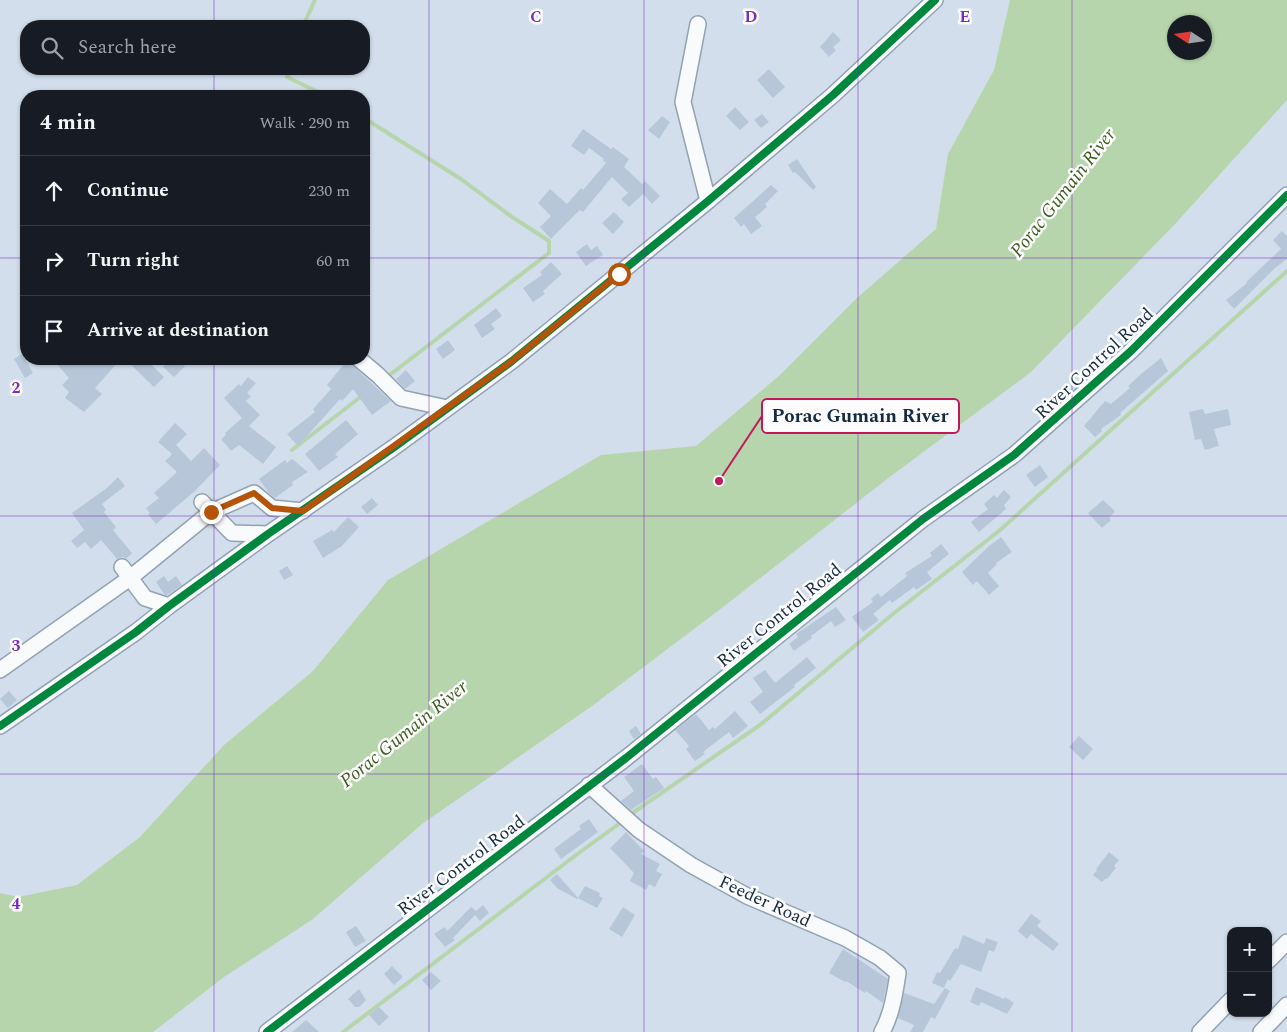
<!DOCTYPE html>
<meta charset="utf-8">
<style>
body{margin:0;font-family:Spectral,serif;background:#20242c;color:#f1f3f6}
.controls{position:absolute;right:15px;bottom:15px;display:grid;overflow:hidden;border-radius:10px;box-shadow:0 1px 4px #0004}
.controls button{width:45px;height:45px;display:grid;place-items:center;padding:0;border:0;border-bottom:1px solid #363941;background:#171b24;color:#f1f3f6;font:25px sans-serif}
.compass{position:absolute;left:1167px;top:15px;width:45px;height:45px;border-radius:50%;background:#171b24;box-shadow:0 1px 4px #0004;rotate:282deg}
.stop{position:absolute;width:15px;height:15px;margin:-11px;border:4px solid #b45309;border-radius:50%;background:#fff}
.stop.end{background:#b45309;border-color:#fff;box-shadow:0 1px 5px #0008}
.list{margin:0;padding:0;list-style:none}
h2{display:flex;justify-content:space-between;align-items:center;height:65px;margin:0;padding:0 20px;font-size:21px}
h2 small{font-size:16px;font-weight:400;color:#9ea1a6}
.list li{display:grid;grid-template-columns:32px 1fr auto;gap:15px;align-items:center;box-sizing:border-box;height:70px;padding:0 20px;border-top:1px solid #363941}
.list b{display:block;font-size:19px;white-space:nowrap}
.list em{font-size:16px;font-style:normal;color:#9ea1a6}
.icon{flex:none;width:28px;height:28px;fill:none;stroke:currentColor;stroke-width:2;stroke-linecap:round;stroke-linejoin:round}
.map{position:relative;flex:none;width:1287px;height:1032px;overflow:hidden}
.search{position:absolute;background:#171b24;box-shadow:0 1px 4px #0004;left:20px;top:20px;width:350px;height:55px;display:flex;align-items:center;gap:12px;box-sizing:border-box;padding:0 18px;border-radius:20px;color:#9ea1a6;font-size:19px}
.panel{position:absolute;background:#171b24;box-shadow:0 1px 4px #0004;left:20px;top:90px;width:350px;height:275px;border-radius:20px}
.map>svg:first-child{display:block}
.water{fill:#b7d5ac;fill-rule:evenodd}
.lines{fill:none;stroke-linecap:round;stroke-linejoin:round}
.stream{stroke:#b7d5ac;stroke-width:4}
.building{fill:#b7c7d9}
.minor-casing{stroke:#92a2b3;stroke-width:18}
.minor{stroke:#f8fafc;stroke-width:15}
.cycleway-casing{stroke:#fcfcfc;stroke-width:11}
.cycleway{stroke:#00873e;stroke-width:8}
.route{stroke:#b45309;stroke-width:6}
.grid{fill:none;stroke:#7b2cbf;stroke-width:1;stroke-opacity:0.55}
.labels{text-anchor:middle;stroke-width:5;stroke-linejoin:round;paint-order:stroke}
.street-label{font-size:18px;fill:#152b43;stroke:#fcfcfc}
.water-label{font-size:19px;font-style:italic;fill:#3c5d1d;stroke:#fcfcfc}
.grid-label{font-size:16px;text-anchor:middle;font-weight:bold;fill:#7b2cbf;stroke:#fcfcfc;stroke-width:5;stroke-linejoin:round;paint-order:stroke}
.leader{fill:none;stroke:#c2185b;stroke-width:2}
.callout-dot{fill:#c2185b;stroke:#fcfcfc;stroke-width:2}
.callout{fill:#fcfcfc;stroke:#c2185b;stroke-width:2}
.callout-label{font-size:19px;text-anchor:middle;font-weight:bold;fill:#152b43}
</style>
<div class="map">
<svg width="1287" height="1032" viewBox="0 0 1287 1032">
<rect width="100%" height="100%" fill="#d2deec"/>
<path class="water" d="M1010 0H1287V100L1176 223 1031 372 887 479 727 604 592 706 422 824 313 919 224 977 153 1032H0V893L18 897 77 885 140 837 224 745 313 671 388 580 601 455 696 446 780 375 857 298 936 229 948 154 994 70ZM1174 22H1204V52H1174Z"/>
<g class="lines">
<path class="stream" d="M303 26 315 0
M289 69 287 77 326 96
M364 118 461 179 512 217 549 241V253L387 377
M292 450 363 395
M631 814 760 725 893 614 999 531 1287 271
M343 1032 576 855 623 821"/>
</g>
<path class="building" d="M833 32 841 40 833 47 836 50 829 57 820 47Z
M769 69 785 87 773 98 757 80Z
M735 107 749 122 740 130 726 116Z
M762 114 769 122 761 128 754 120Z
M662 116 670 122 659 139 648 130Z
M583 129 611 149 613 147 629 159 624 167 642 184 645 181 660 196 652 204 643 194 629 207 621 199 628 193 612 177 583 212 580 210 551 239 540 227 551 216 538 203 550 189 567 204 581 188 583 190 606 163 602 160 604 159 589 148 584 155 571 146Z
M797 159 816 187 813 190 795 172 793 173 788 165Z
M771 185 778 191 765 204 767 207 755 217 762 226 751 234 744 224 741 227 734 218Z
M614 212 624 222 613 234 602 223Z
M1282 231 1287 236V259L1275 268 1234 309 1226 300 1247 283 1246 282 1281 249 1273 240Z
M587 244 591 250 597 246 603 255 586 266 576 252Z
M551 262 562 274 543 291 545 294 533 302 523 288 542 275 540 272Z
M496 308 502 316 491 324 495 329 482 338 474 325Z
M448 340 455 350 443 359 436 349Z
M22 354 33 373 25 378 14 359Z
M1161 358 1168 371 1120 413 1121 415 1101 429 1102 431 1095 437 1084 426 1105 401 1111 404 1130 388 1128 386 1141 374Z
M61 359H83L88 364 93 359H121L95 388 102 394 84 412 65 398 69 392 62 385 69 378 56 363Z
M125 359H146L164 377 154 387Z
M171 359H178L185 366 174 377 163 367Z
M348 359H350L353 366 391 401 372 415 353 389 342 401 340 399 300 444H296L287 434 315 412 313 409 331 389 327 385Z
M406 370 415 381 405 389 396 379Z
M248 377 256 383 247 393 251 396 246 401 260 415 249 426 276 447 263 464 239 445 231 451 221 439 226 435 225 433 242 418 224 398 239 384 241 386Z
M1203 409 1205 414 1228 409 1231 425 1214 429 1219 446 1205 450 1201 439 1195 440 1189 412Z
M346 420 358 434 335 454 338 457 319 471 305 454Z
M175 423 187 434 176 445 191 461 204 448 220 465 195 491 156 524 148 514 150 513 146 508 159 498 154 493 177 472 165 461 172 454 158 442Z
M292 459 308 472 292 482 293 485 275 498 269 493 259 479 285 460 287 463Z
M1040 465 1048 477 1035 487 1026 475Z
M118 477 125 486 102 504 106 510 104 512 116 527 113 530 132 553 126 559 123 557 117 559 101 540 91 549 85 542 77 548 71 541 84 530 72 513 108 487Z
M1004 490 1011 497 1004 505 1006 509 979 532 971 522 988 509 984 504 994 495 997 498Z
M372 498 378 505 367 514 361 507Z
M1103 500 1115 511 1109 518 1111 520 1102 528 1088 513Z
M348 517 359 527 342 546 323 558 313 541 332 530 334 532Z
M1001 537 1012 552 996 563 997 564 988 573 999 586 989 595 977 581 973 585 962 572 988 547Z
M941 544 949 554 927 572 932 579 916 590 914 587 892 603 890 600 873 614 879 620 863 632 852 617 873 602 871 599 878 593 881 597 907 576 905 573 932 556 930 553Z
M287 566 293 575 284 580 279 571Z
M164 576 168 582 176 576 182 585 167 595H165L156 582Z
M836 607 846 620 835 627 831 621 811 636 812 638 794 651 789 644 798 637 796 634Z
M807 657 816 668 794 685 795 687 760 714 750 702 763 692 753 678 765 670 775 683Z
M9 691 17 700 8 708 0 699Z
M735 711 748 726 733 738 729 732 703 752 705 754 695 761 686 749 689 746 675 730 696 714 709 730 713 727 715 729Z
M636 726 641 734 634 739 629 731Z
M1079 736 1093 749 1083 760 1069 747Z
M642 764 653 779 656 777 664 788 631 810 621 801 634 791 624 777Z
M589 819 598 832 561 859 554 849 581 829 579 826Z
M626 832 644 851 641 854 660 864 656 871 662 874 655 887 649 884 646 890 630 881 634 873 610 848Z
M1109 852 1119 860 1114 866 1116 868 1107 879 1106 878 1102 882 1093 875 1097 870 1096 869Z
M557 874 578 898 577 899 557 888 550 880Z
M585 886 600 893 599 896 603 898 597 908 578 898Z
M483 905 489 913 480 921 475 915 453 938 455 940 445 947 434 934 445 927 447 931 471 907 476 911Z
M623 907 635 915 622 937 609 929Z
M1031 914 1041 921 1037 926 1059 944 1053 951 1031 934 1027 939 1018 931Z
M356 926 366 941 355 947 346 932Z
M963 935 984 944 986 938 998 942 994 952 989 950 981 972 961 964 950 981 948 979 944 988 932 983 937 972 940 973 955 948 958 949Z
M843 949 888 979 883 1003 866 991 865 993 846 981 845 982 829 973Z
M392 966 403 977 394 985 384 974Z
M431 972 441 981 431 990 422 980Z
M976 987 1004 999 1005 997 1014 1003 1007 1014 981 1002 979 1006 970 1002Z
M945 988 950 991 935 1019 931 1017 923 1032H910L914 1025 898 1018 904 993 934 1004Z
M359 989 366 1000 359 1007H355L348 999Z
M379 1007 389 1017 379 1026 369 1015Z
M306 1020 319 1032H292Z"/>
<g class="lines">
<g class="minor-casing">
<path id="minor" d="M698 24 683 102 708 201
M359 359 378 375 401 398 447 408
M202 502 232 533 268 534
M122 567 145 598 169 606
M0 670 130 578 211 512 254 493 272 508 303 511
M0 726 136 632 169 606 268 534 393 448 512 361 708 201 833 95 935 0
M589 785 639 830 691 865 747 896 845 938 880 958 898 973C895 993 892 1014 882 1032
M1268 961 1287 942
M267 1032 626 758 923 519 1014 455 1131 351 1287 195
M1200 1032 1231 1000
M1261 1032 1287 1005"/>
</g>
<use href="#minor" class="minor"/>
<g class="cycleway-casing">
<path id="cycleway" d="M0 726 136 632 169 606 268 534 393 448 512 361 708 201 833 95 935 0
M267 1032 626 758 923 519 1014 455 1131 351 1287 195"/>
</g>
<use href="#cycleway" class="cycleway"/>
</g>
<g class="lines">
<path class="route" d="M211 512 254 493 272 508 303 511 512 361 619 274"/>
</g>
<path class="grid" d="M214 0V26M429 0V1032M644 0V1032M858 0V1032M1072 0V1032M214 69V96M0 258H26M364 258H1287M214 359V1032M0 516H1287M0 774H1287"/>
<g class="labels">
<g class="street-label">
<text transform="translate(1094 363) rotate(-43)" y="6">River Control Road</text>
<text transform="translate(779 615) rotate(-39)" y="6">River Control Road</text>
<text transform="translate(461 865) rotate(-37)" y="6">River Control Road</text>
<text transform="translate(765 901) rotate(25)" y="6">Feeder Road</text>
</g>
<g class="water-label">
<text transform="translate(1062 192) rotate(-52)" y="7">Porac Gumain River</text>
<text transform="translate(403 733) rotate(-39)" y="7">Porac Gumain River</text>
</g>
</g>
<g class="grid-label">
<text x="536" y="22">C</text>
<text x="751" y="22">D</text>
<text x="965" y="22">E</text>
<text x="16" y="393">2</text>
<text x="16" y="651">3</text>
<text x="16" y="909">4</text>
</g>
<path class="leader" d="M719 481L762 416"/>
<circle class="callout-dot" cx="719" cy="481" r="5"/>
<rect class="callout" x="762" y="399" width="197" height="34" rx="5"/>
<g class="callout-label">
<text x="860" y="422">Porac Gumain River</text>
</g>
</svg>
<div class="controls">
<button>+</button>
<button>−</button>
</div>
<svg class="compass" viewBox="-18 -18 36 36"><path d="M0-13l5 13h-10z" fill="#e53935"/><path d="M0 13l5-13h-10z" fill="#9ea1a6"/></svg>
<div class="stop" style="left:619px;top:274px"></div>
<div class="stop end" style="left:211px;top:512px"></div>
<div class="search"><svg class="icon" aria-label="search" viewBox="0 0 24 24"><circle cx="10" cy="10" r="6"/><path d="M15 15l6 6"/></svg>Search here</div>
<section class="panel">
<h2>4 min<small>Walk · 290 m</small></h2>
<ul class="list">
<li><svg class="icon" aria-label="ahead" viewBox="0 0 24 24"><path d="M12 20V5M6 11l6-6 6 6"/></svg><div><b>Continue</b></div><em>230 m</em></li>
<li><svg class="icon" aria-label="right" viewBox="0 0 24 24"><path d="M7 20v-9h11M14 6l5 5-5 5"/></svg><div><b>Turn right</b></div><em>60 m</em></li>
<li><svg class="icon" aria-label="arrive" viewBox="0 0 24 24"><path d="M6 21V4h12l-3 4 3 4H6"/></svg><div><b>Arrive at destination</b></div></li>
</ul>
</section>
</div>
